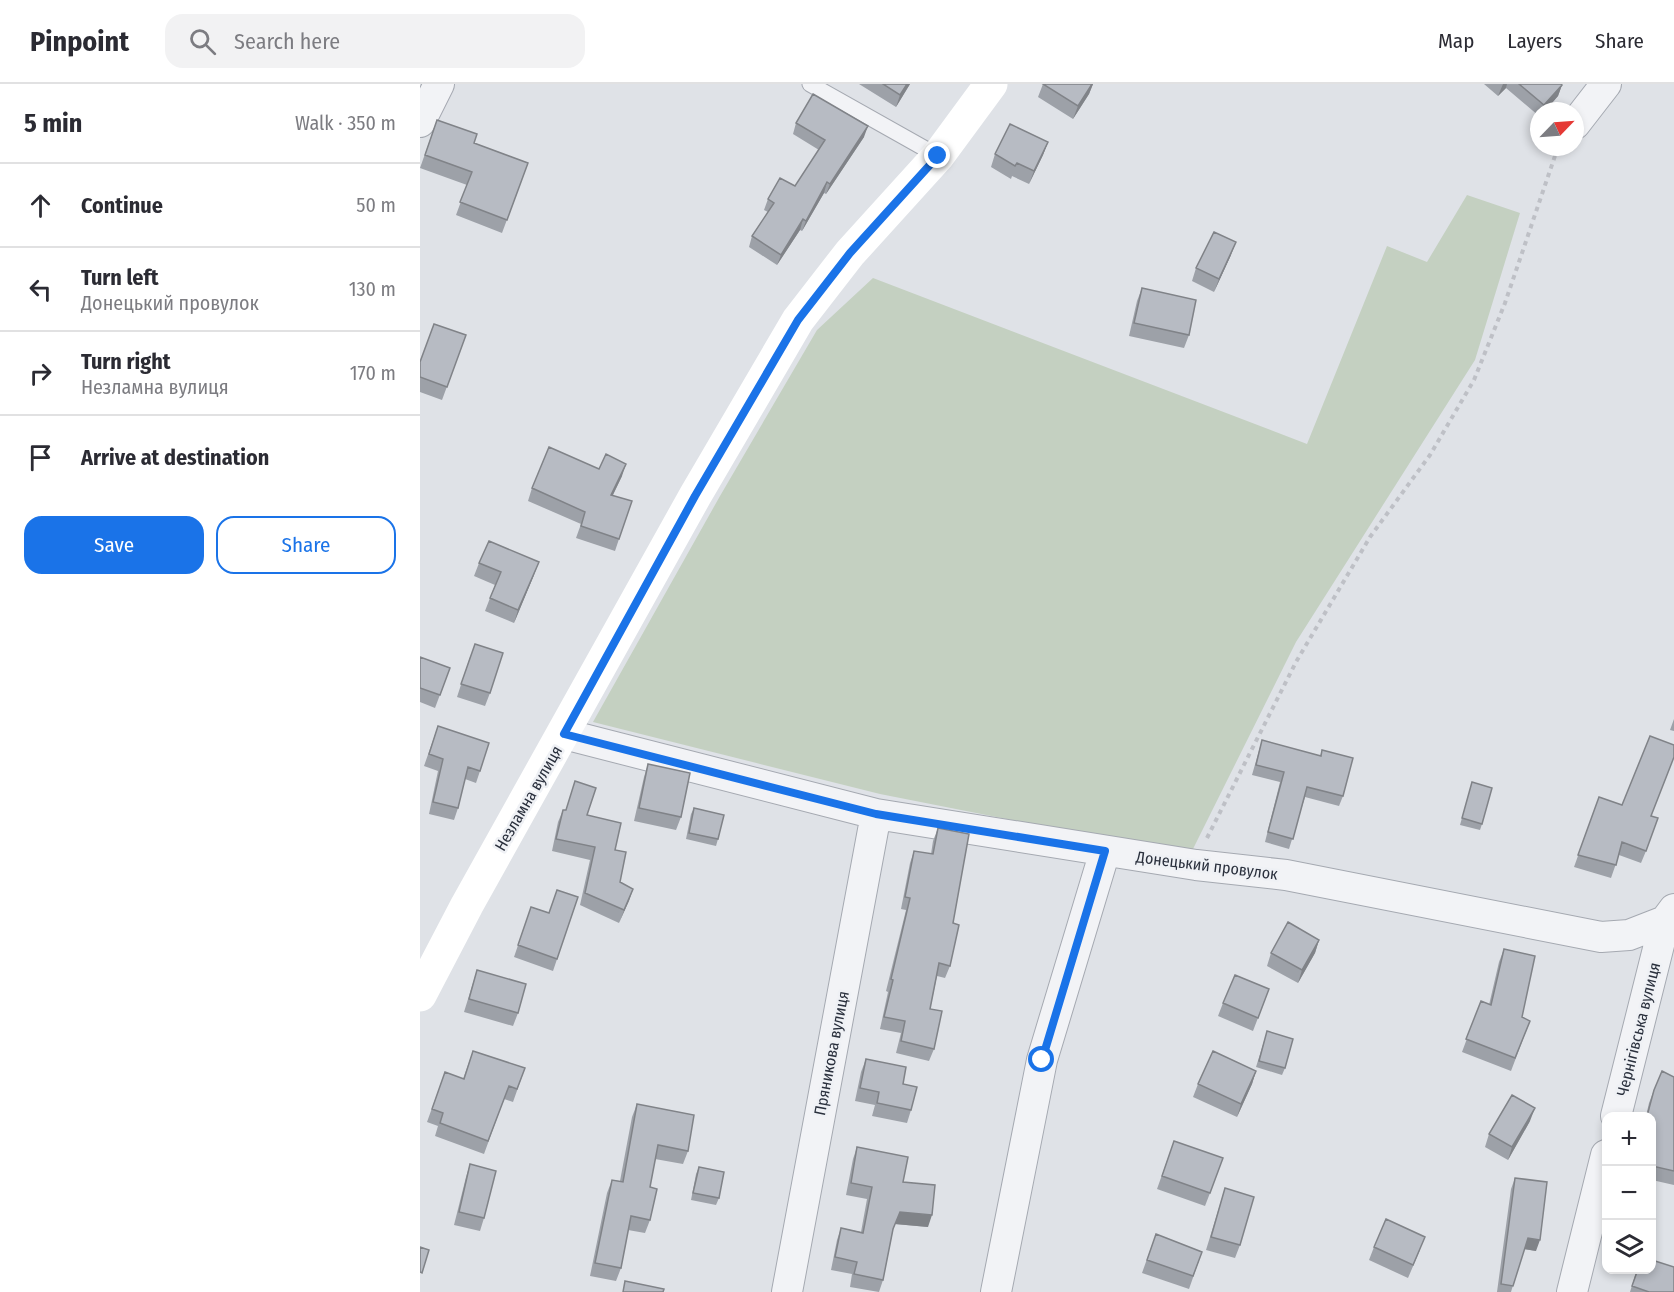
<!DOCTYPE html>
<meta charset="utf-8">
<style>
body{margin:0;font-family:"Fira Sans Condensed",sans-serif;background:#f2f2f3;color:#2b2b33}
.controls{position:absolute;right:18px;bottom:18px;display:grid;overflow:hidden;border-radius:12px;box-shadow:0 3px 9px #0003}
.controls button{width:54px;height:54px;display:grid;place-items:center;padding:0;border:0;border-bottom:2px solid #e1e1e2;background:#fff;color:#2b2b33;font:30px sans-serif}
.compass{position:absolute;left:1110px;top:18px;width:54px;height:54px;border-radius:50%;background:#fff;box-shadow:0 3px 9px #0003;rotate:65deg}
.stop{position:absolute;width:18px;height:18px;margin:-14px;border:4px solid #1a73e8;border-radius:50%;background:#fff}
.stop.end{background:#1a73e8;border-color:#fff;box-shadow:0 2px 6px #0008}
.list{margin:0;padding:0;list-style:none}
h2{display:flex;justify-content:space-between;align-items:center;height:78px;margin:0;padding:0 24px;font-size:26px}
h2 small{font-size:20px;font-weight:400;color:#7c7c81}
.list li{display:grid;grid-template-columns:39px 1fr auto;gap:18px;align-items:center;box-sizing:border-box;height:84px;padding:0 24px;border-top:2px solid #e1e1e2}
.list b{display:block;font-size:22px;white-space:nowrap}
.list p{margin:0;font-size:20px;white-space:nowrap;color:#7c7c81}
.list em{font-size:20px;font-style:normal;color:#7c7c81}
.actions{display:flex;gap:12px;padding:18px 24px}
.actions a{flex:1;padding:14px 0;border:2px solid #1a73e8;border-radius:18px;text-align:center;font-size:21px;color:#1a73e8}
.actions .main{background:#1a73e8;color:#fff}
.icon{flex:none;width:33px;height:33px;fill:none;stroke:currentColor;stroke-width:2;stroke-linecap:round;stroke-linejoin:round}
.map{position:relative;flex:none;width:1254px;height:1208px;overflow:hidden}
header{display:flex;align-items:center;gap:36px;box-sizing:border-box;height:84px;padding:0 30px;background:#fff;border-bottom:2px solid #e1e1e2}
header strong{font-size:28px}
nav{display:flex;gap:33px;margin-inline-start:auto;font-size:21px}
.search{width:420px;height:54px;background:#f2f2f3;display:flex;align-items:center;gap:15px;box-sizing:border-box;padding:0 21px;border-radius:18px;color:#7c7c81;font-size:22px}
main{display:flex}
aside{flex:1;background:#fff}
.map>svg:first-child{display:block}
.green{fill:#c4d0c1}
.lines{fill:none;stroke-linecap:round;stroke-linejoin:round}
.lane-casing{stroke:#a5a9b1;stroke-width:17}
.street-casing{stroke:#a5a9b1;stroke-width:32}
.path{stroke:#bec0c6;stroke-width:4;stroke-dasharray:4.5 4.5;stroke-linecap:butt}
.lane{stroke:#f2f3f6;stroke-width:15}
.street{stroke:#f2f3f6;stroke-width:30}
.secondary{stroke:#fff;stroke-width:33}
.wall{fill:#9da1a8}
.shaded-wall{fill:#808388}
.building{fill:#b7bbc3;stroke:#808388;stroke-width:1.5}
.route{stroke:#1a73e8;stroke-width:8}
.labels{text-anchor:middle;stroke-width:5;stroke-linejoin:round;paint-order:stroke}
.street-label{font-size:16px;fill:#2a303d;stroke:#eff1f5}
</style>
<header>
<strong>Pinpoint</strong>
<div class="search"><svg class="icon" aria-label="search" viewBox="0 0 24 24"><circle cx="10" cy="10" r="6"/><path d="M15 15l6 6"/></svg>Search here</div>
<nav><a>Map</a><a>Layers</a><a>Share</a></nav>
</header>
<main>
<aside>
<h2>5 min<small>Walk · 350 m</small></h2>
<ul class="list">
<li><svg class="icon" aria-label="ahead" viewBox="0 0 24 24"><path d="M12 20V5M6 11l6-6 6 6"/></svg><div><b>Continue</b></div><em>50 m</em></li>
<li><svg class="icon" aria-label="left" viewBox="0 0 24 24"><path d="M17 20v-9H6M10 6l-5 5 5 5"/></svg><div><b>Turn left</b><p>Донецький провулок</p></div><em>130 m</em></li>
<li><svg class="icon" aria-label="right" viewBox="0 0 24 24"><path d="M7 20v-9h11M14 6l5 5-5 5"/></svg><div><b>Turn right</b><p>Незламна вулиця</p></div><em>170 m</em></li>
<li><svg class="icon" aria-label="arrive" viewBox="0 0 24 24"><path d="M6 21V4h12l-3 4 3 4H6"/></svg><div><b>Arrive at destination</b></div></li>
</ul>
<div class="actions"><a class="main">Save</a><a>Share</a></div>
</aside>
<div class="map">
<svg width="1254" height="1208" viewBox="0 0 1254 1208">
<rect width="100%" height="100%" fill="#dfe2e7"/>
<path class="green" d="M1047 111 1100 129 1055 276 876 558 770 771 460 710 173 638 300 412 397 246 453 194 887 360 967 162 1007 178Z"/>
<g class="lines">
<g class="lane-casing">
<path id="lane" d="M390 0 518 72"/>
</g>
<g class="street-casing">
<path id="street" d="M0 38 19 0
M1155 40 1186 0
M144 650 456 730 776 781 866 791 1181 853 1209 851 1245 837 1254 841
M1196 1032 1245 837 1254 825
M367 1208 456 730
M576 1208 622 976 685 767
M1152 1208 1186 1071"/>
</g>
<path class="path" d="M787 754 876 578 950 453 1010 371 1054 296 1085 219 1138 63"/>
<use href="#lane" class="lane"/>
<use href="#street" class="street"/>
<path class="secondary" d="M0 911 47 821 275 412 378 236 430 169 518 72 571 0"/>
</g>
<path class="wall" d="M439 0H490L476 23Z
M623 0H673L669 10 653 35 618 13Z
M1064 0H1141L1142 1 1138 12 1125 27H1119V32L1086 4 1078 12Z
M17 36 54 59 108 79 82 149 36 131 47 101 0 84Z
M376 39 444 53 406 110 404 109 382 147 380 146 357 181 329 163 332 152 348 128 344 126 348 115 375 102 399 66 373 50Z
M628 58 623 71 609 100 592 92 591 95 571 83 575 70Z
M811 171 794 208 772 197 776 184Z
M722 204 769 251 764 264 709 252 717 217Z
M46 251 22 316 0 308V278Z
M179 385 202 392 193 411 199 455 195 467 156 454 161 440 108 417 112 404Z
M59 479 114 491 94 539 65 527 75 501 54 492Z
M0 573 30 584 15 624 0 618Z
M50 573 70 609 65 622 37 613Z
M1254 635V647L1250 646Z
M18 642 60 687 56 699 45 695 38 724 34 736 9 730 18 687 4 682Z
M842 656 900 672 902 666 923 712 919 722 885 713 869 765 845 758 860 698 832 691Z
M228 680 261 733 256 746 214 737 224 693Z
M1052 698 1062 740 1060 746 1040 741Z
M1179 713 1231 732 1226 767 1221 779 1199 771 1191 794 1154 783Z
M274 724 298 755 296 762 266 755 271 730Z
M143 726 167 731 195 766 200 798 213 805 199 839 160 821 170 776 132 767 138 738Z
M518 744 533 839 530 882 525 894 517 892 510 925 514 965 509 977 476 969 481 949 460 945 468 908 466 907 486 826 481 825 490 779 494 767 511 770 513 757Z
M158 813 133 887 94 873 111 823 129 829Z
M899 856 895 869 878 899 847 882 851 869Z
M1084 865 1102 933 1110 937 1091 987 1042 968 1061 917 1069 921 1079 878Z
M57 886 98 929 93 942 44 928Z
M849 905 833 947 798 932 803 919Z
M845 954 865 984 862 991 836 983Z
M53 967 105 984 93 1018 84 1015 64 1070 15 1052 18 1042 7 1038 25 988 43 995Z
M446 975 483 1000 491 1026 487 1039 452 1032 455 1021 435 1017 441 988Z
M836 987 832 1000 817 1033 773 1013 778 1000Z
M1254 993V1101L1232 1096V1032H1226L1229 1019 1234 1006Z
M217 1020 268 1067 263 1080 235 1075 230 1103V1136L225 1149 208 1146 201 1184 196 1197 170 1192 187 1109 192 1096 200 1097 212 1033Z
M1110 1037 1088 1076 1065 1063 1069 1050Z
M754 1057 790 1109 785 1122 737 1105Z
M437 1063 483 1098 508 1143 475 1140 473 1146 463 1196 459 1208 430 1203 432 1190 411 1186 417 1156 421 1144 441 1148 447 1115 426 1111 433 1075Z
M50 1080 64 1134 60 1147 34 1141 46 1093Z
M279 1083 299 1114 296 1121 271 1116 276 1090Z
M1095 1094 1116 1167 1104 1165 1091 1208H1077L1091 1105Z
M805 1104 820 1161 815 1174 786 1166Z
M736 1150 782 1168 769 1205 722 1189Z
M954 1163 1000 1166 988 1194 949 1176Z
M1217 1185 1254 1208H1210Z"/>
<path class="shaded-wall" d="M487 0H490L476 23 480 11Z
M672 0H673L669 10 653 35 658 22Z
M1083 0H1087L1086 4 1078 12Z
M1142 1 1138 12 1125 27H1122L1124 21Z
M448 42 444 53 406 110 410 100Z
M628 58 623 71 609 100 614 87Z
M407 98 404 109 382 147 386 137Z
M383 135 380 146 357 181 361 171Z
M816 158 811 171 794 208 799 195Z
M206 380 202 392 187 423 191 411Z
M119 478 114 491 94 539 98 526Z
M213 805 209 817 199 839 204 826Z
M899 856 895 869 878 899 882 886Z
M836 987 832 1000 817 1033 821 1020Z
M1115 1024 1110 1037 1088 1076 1092 1063Z
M480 1128 512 1131 508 1143 475 1140Z
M1108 1154 1120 1156 1116 1167 1104 1165Z"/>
<path class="building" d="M463 0H487L480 11Z
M623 0H672L658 22Z
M1099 0H1141L1142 1 1124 21Z
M393 10 448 42 410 100 407 98 386 137 383 135 361 171 332 152 354 119 348 115 360 94 375 102 405 56 376 39Z
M17 36 57 50 54 59 108 79 87 136 40 118 52 88 5 71Z
M590 40 628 58 614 87 597 79 595 82 575 70Z
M794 148 816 158 799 195 776 184Z
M722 204 776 216 769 251 714 239Z
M14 240 46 251 27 303 0 293V278Z
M129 363 179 385 186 370 206 380 191 411 212 417 199 455 161 442 165 428 112 404Z
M69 457 119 478 98 526 70 514 81 488 59 479Z
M55 560 83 569 70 609 41 600Z
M0 573 30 584 20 611 0 604Z
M18 642 69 659 60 687 48 683 38 724 13 718 23 675 9 670Z
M1230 652 1254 661V673L1231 732 1238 734 1226 767 1202 758 1196 781 1158 771 1179 713 1202 721Z
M842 656 901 672 902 666 933 674 923 712 887 703 873 755 848 748 864 688 836 681Z
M228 680 270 689 261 733 219 724Z
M155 697 176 704 167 731 201 739 195 766 206 768 200 798 213 805 204 826 165 809 175 763 136 755 143 726H146Z
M1052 698 1072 704 1062 740 1042 734Z
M274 724 304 731 298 755 269 749Z
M518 744 549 750 533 839 539 841 530 882 519 879 510 925 522 927 514 965 481 957 485 937 464 933 473 896 471 895 490 814 485 813 494 767 513 770Z
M137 806 158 813 137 875 98 861 111 823 129 829Z
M868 838 899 856 882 886 851 869Z
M1084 865 1115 872 1102 933 1110 937 1095 974 1046 955 1061 917 1071 921Z
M57 886 106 900 98 929 49 915Z
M815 891 849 905 838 934 803 919Z
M847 947 873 955 865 984 839 977Z
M53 967 105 984 97 1005 89 1002 68 1057 20 1039 23 1029 12 1025 25 988 44 995Z
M793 967 836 987 821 1020 778 1000Z
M446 975 486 983 483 1000 497 1003 491 1026 457 1019 459 1008 440 1004Z
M1242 987 1254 993V1087L1232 1082V1032H1227L1234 1006Z
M1092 1011 1115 1024 1092 1063 1069 1050Z
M217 1020 274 1031 268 1067 238 1061 230 1103 237 1105 230 1136 211 1132 201 1184 175 1179 192 1096 203 1098Z
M754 1057 803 1074 790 1109 742 1092Z
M437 1063 488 1073 483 1098 515 1101 512 1131 480 1128 473 1145 463 1196 434 1190 437 1178 415 1173 421 1144 443 1149 452 1103 431 1099Z
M50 1080 76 1087 64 1134 39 1128Z
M279 1083 304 1088 299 1114 273 1109Z
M1095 1094 1127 1098 1120 1156 1108 1154 1093 1202 1081 1200Z
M805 1104 834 1113 820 1161 791 1153Z
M966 1135 1005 1153 993 1181 954 1163Z
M736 1150 782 1168 773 1192 727 1176Z
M0 1163 9 1166 2 1189 0 1188Z
M1232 1176 1254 1183V1208H1229L1212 1202 1218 1185H1232Z
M205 1197 244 1205 243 1208H203Z"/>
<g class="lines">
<path class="route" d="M518 72 430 169 378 236 275 412 144 650 456 730 685 767 622 976"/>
</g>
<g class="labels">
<g class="street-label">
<text transform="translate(108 714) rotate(-60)" y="6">Незламна вулиця</text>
<text transform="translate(787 781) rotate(7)" y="6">Донецький провулок</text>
<text transform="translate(1218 945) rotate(-76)" y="6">Чернігівська вулиця</text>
<text transform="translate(411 969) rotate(-79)" y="6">Пряникова вулиця</text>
</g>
</g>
</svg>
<div class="controls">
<button>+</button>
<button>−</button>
<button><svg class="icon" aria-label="layers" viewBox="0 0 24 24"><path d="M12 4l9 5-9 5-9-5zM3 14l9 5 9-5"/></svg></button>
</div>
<svg class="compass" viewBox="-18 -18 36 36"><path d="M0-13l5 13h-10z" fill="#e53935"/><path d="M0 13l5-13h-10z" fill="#7c7c81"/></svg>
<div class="stop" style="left:622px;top:976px"></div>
<div class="stop end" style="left:518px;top:72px"></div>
</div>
</main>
